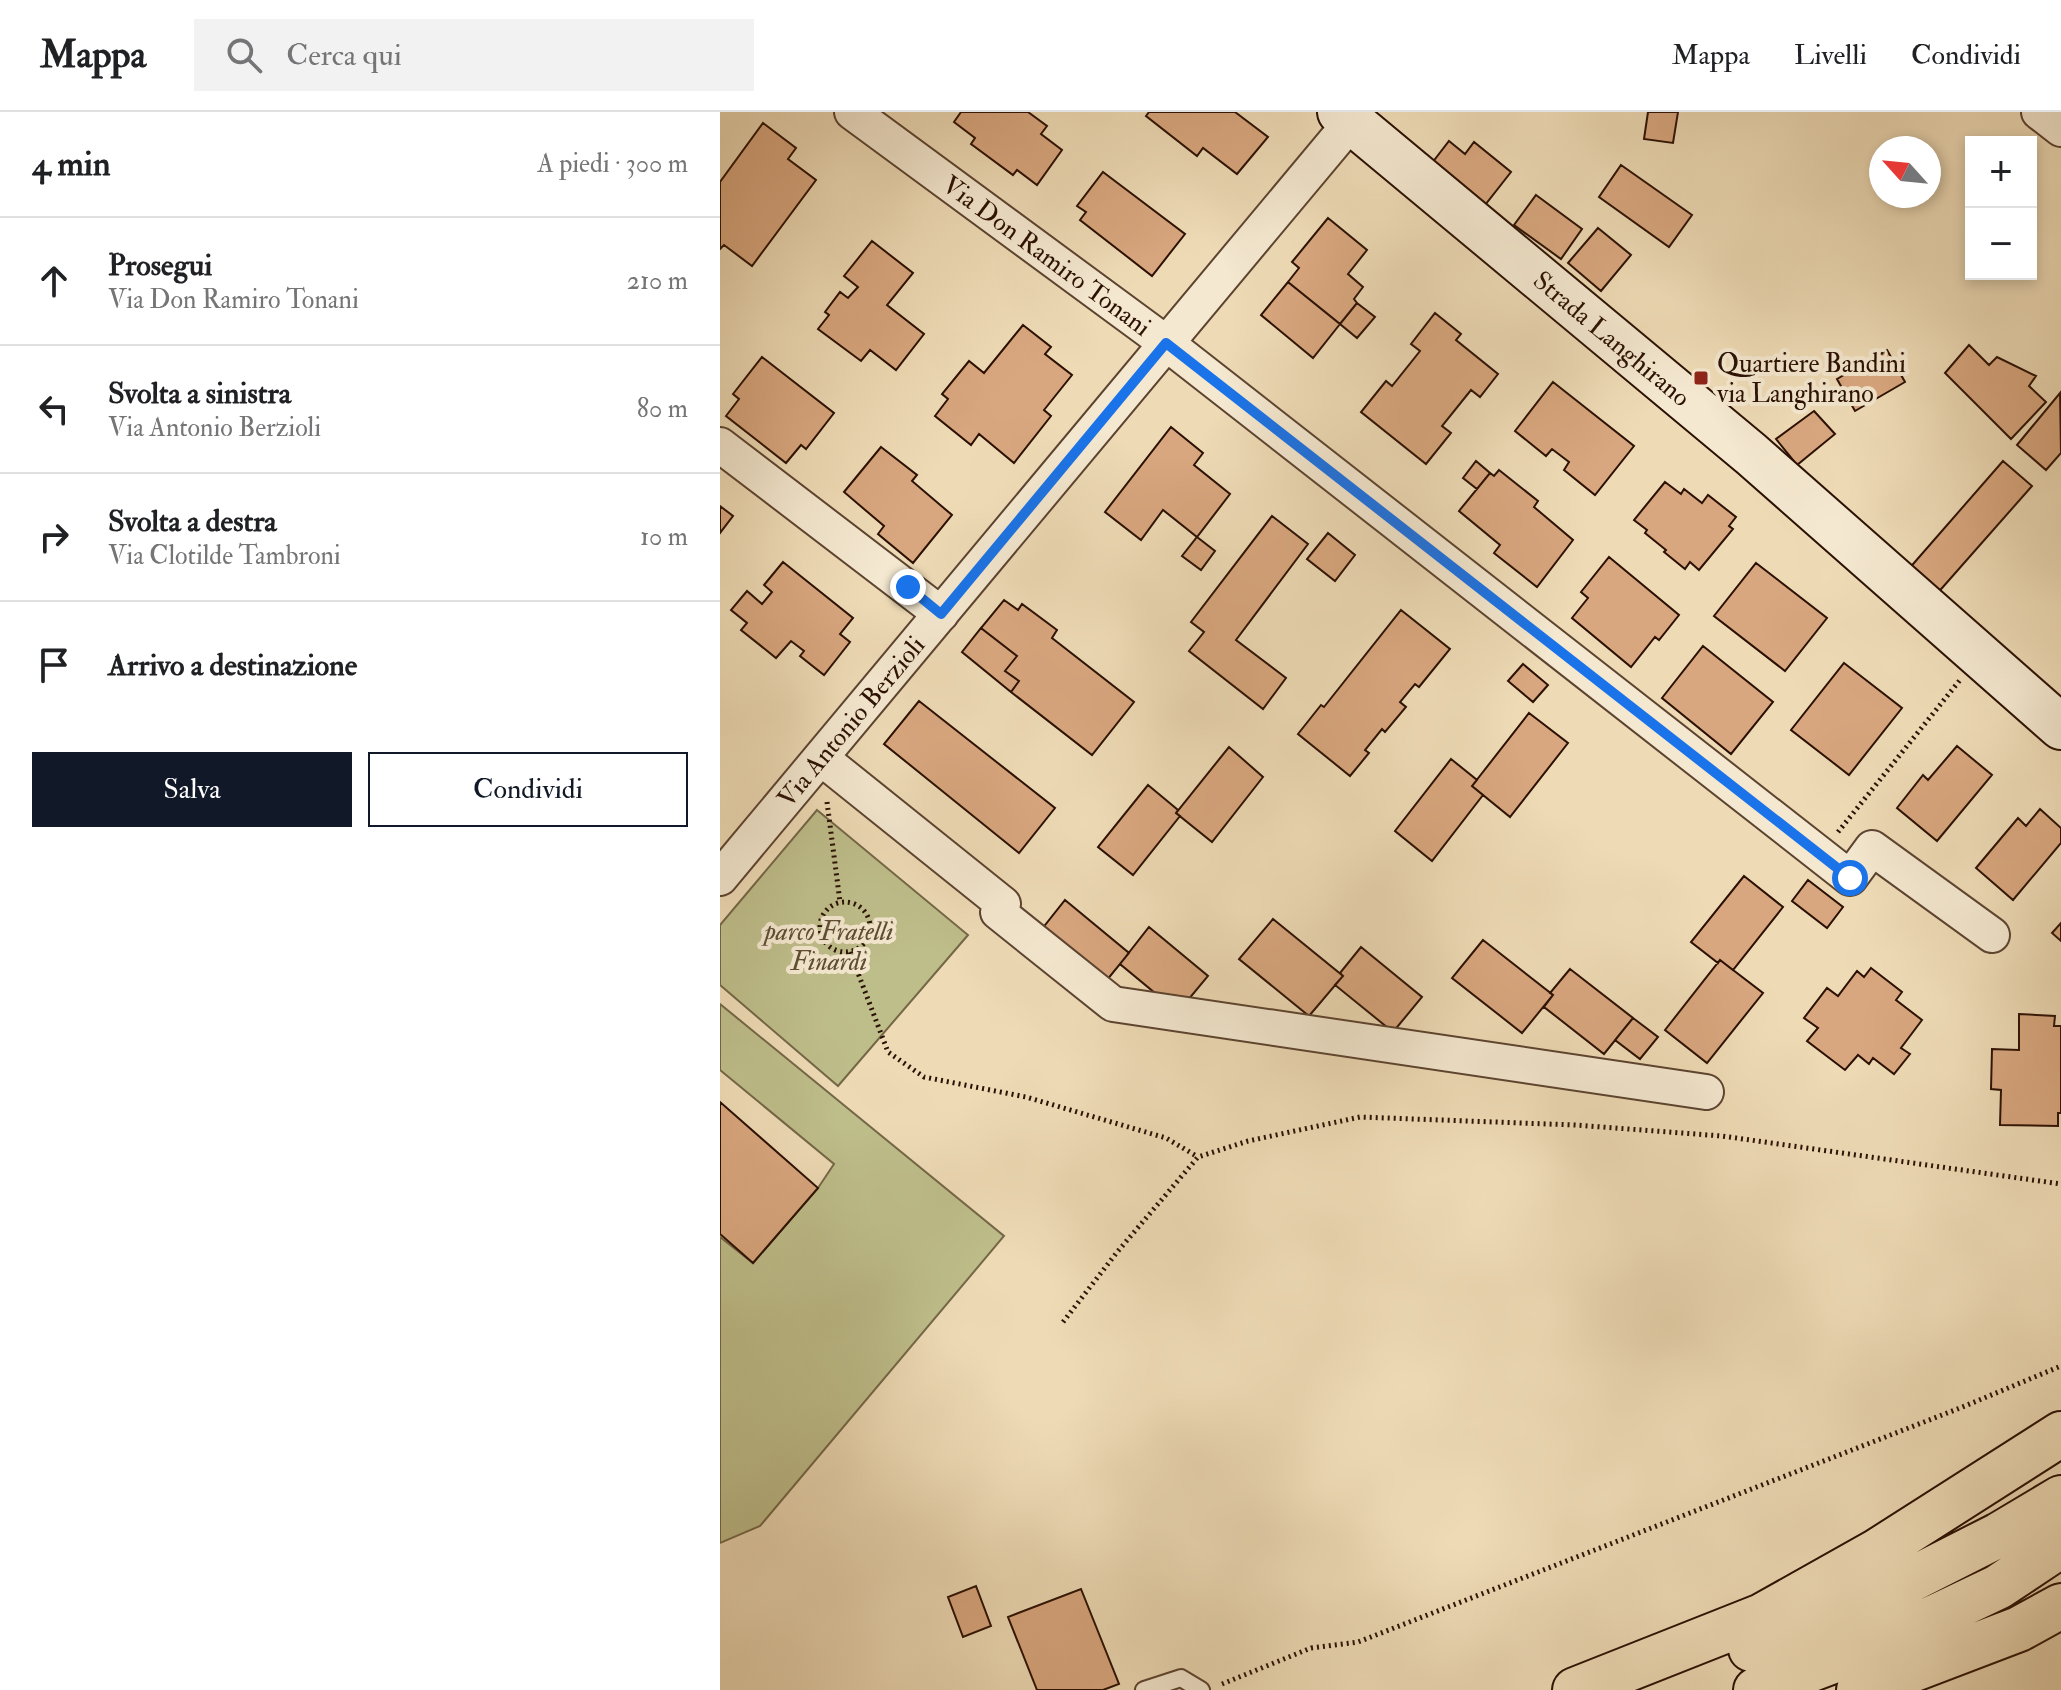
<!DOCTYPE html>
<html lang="it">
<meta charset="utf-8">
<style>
body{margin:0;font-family:"IM FELL Double Pica",serif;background:#f2f2f2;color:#202124}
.controls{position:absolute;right:24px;top:24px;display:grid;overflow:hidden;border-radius:0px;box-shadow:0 4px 12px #0003}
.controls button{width:72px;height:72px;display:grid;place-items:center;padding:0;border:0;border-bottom:2px solid #e0e0e0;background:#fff;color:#202124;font:40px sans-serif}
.compass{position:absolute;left:1149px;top:24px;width:72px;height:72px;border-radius:50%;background:#fff;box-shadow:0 4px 12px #0003;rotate:297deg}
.stop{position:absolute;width:24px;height:24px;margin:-18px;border:6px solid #1a73e8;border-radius:50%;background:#fff}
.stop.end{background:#1a73e8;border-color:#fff;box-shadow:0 2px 8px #0008}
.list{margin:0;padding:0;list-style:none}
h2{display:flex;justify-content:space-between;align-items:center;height:104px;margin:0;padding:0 32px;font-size:34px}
h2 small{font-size:26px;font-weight:400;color:#757577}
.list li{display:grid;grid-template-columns:52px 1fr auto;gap:24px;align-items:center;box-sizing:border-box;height:128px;padding:0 32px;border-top:2px solid #e0e0e0}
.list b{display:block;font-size:30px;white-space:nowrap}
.list p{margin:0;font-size:26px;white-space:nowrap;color:#757577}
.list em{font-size:26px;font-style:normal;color:#757577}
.actions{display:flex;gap:16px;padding:24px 32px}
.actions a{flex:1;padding:18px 0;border:2px solid #111827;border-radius:0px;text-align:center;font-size:28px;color:#111827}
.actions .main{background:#111827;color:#fff}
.icon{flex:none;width:44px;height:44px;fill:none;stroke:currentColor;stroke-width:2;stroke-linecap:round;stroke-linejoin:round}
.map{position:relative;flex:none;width:1341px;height:1578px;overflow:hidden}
header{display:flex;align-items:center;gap:48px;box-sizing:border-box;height:112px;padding:0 40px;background:#fff;border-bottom:2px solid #e0e0e0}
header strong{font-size:38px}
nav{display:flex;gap:44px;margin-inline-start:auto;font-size:28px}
.search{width:560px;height:72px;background:#f2f2f2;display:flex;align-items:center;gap:20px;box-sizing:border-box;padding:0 28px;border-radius:0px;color:#757577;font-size:30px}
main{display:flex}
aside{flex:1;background:#fff}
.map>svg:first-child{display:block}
.green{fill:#bebe8b;stroke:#746747;stroke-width:2}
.building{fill:#d9a77f;stroke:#2b1003;stroke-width:2}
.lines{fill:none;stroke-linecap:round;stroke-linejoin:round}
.lane-casing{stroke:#5c4330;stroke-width:20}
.street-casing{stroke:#5c4330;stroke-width:38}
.secondary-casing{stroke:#2b1003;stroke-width:48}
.highway-casing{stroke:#2b1003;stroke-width:48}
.path{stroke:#2b1003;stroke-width:5;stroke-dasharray:2 4;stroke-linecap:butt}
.lane{stroke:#f4e8d0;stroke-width:16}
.street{stroke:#f4e8d0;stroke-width:34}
.secondary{stroke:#f4e8d0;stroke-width:44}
.highway{stroke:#eedbb6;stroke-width:44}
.route{stroke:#1a73e8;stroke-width:10}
.poi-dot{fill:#8f2418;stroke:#f4e8d0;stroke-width:3}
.labels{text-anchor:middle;stroke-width:8;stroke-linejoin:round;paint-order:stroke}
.street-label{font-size:26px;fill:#2b1003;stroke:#f4e8d0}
.poi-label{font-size:26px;fill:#2b1003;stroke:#f4e8d0;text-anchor:start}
.park-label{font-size:26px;font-style:italic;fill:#5e4d33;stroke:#f4e8d0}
</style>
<header>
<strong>Mappa</strong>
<div class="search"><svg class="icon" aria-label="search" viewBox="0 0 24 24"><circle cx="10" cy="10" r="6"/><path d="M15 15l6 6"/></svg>Cerca qui</div>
<nav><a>Mappa</a><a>Livelli</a><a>Condividi</a></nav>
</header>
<main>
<aside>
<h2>4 min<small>A piedi · 300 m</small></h2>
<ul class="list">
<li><svg class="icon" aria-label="ahead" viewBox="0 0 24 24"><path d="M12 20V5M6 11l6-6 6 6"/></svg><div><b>Prosegui</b><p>Via Don Ramiro Tonani</p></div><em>210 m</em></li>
<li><svg class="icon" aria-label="left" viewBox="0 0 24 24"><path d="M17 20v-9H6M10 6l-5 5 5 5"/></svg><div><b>Svolta a sinistra</b><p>Via Antonio Berzioli</p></div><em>80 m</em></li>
<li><svg class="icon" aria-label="right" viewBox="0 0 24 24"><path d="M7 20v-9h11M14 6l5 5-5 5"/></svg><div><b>Svolta a destra</b><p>Via Clotilde Tambroni</p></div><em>10 m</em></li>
<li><svg class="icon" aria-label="arrive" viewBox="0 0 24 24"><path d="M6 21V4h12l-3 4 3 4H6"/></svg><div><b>Arrivo a destinazione</b></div></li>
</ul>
<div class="actions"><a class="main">Salva</a><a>Condividi</a></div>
</aside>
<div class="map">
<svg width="1341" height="1578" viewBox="0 0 1341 1578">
<rect width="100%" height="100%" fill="#eedbb6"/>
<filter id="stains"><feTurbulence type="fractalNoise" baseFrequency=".0025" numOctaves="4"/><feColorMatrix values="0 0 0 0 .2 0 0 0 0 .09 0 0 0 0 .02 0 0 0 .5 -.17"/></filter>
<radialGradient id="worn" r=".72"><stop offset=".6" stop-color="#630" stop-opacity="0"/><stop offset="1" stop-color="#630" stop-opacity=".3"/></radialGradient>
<path class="green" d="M97 698 248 823 118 974 0 873V813Z
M0 892 284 1124 40 1414 0 1431V1125L33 1151 98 1076 114 1052 0 958Z"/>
<path class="building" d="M241 0H308L327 14 321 22 342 38 317 73 297 58 293 63 251 32 255 26 234 10Z
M429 0H515L548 25 517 62 483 36 477 44 426 4Z
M928 0H958L953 31 924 27Z
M43 11 76 36 68 47 96 68 32 154 4 133 0 137V70Z
M729 29 745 42 754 30 791 60 765 93 712 51Z
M901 53 972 103 949 135 879 85Z
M383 60 465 122 432 164 360 108 366 100 357 94Z
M816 83 862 117 841 147 794 113Z
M608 106 647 138 628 162 643 175 634 187 637 191 620 212 568 170 579 156 572 150Z
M878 116 911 143 881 179 848 151Z
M152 129 193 161 167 193 204 222 176 258 150 238 141 249 98 217 109 203 105 200 120 180 128 186 138 175 124 164Z
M568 170 620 212 593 246 541 203Z
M637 191 655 205 637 226 620 212Z
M715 201 741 222 736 228 778 262 760 285 751 278 722 314 731 321 706 352 641 300 666 269 672 274 700 239 691 232Z
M303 213 331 235 325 242 352 263 324 298 331 304 294 351 259 322 251 333 215 304 228 287 222 282 249 249 264 261Z
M1249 233 1269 253 1277 245 1316 264 1309 274 1326 290 1291 327 1225 261Z
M1167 238 1185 270 1135 299 1117 267Z
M42 245 114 301 86 337 81 333 66 351 6 304 19 287 13 282Z
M833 270 914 334 875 383 844 358 849 350 832 337 826 344 795 319Z
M1340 281 1341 341 1326 358 1297 333Z
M1094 299 1115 322 1077 353 1056 327Z
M451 315 483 341 474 353 510 382 477 425 443 398 421 428 385 400Z
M161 335 197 363 192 369 232 403 193 451 158 422 164 414 124 380Z
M756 349 770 361 757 377 743 366Z
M1283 349 1312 374 1215 484 1187 459Z
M779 358 818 389 814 395 853 428 817 475 774 441 780 433 739 399 770 361 774 364Z
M945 370 961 382 964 377 982 391 988 383 1016 405 1009 414 1013 417 979 458 970 450 965 457 944 440 946 438 925 421 927 418 914 408Z
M0 394 13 404 0 421Z
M552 404 588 432 516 528 566 566 543 597 469 539 484 520 471 510Z
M608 421 635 443 615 469 587 447Z
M477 425 495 439 481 458 462 444Z
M889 445 959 503 939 528 935 525 911 555 852 506 868 486 861 480Z
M63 450 133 506 120 522 130 530 104 563 80 544 84 539 71 529 56 546 21 518 27 511 11 498 27 479 42 492 52 480 44 473Z
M1036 451 1107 506 1065 559 994 504Z
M284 488 298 498 302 492 337 518 332 526 414 590 372 643 291 580 299 569 285 559 297 544 261 516Z
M681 498 730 537 699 575 695 572 680 590 686 595 665 620 662 617 645 638 649 641 630 664 578 622 601 593 604 595Z
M261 516 297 544 285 559 299 569 291 580 242 540Z
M983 534 1053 590 1011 642 942 586Z
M1124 551 1182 596 1129 663 1071 618Z
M803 552 828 573 813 590 788 569Z
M199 589 335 696 299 741 164 632Z
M809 601 848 631 790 705 752 674Z
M1237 634 1272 663 1217 729 1177 696 1203 663 1208 668Z
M509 635 543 665 492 730 456 701Z
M731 647 757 668 752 674 763 683 712 749 675 719Z
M428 673 458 698 456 701 460 704 413 763 378 735Z
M1320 697 1341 716V731L1293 788 1256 756 1298 706 1306 714Z
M1024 764 1063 795 1013 858 1000 848 998 851 971 830Z
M1088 768 1123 795 1107 816 1072 789Z
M345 788 409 841 378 879 314 827Z
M553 807 623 864 589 904 519 847Z
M1341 811V829L1332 821Z
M429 815 488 864 458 900 400 852Z
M763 828 833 883 802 921 732 866Z
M641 835 702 885 673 920 615 873 623 864 620 861Z
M1000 848 1043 881 987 951 945 918Z
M1151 856 1182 880 1176 888 1202 908 1181 936 1190 942 1174 962 1153 946 1149 952 1138 943 1125 958 1087 929 1098 916 1084 906 1107 876 1118 884 1137 859 1144 865Z
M850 857 913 906 884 942 824 895 833 883 830 881Z
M1299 902 1335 904 1334 914H1341V1001H1338V1014L1280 1013 1281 978 1271 977 1272 937 1299 938Z
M913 906 938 925 920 947 895 928Z
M0 990 98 1076 33 1151 0 1122Z
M256 1474 271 1514 243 1525 228 1485Z
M361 1477 399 1572 383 1578H317L288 1505Z"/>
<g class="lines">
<g class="lane-casing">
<path id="lane" d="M424 1578 461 1566 481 1578"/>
</g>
<g class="street-casing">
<g id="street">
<path id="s1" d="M132 0 446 231 1130 766 1152 736 1272 823"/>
<path d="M1319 0 1341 17"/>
<path d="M0 333 221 502"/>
<path d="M101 646 283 792 278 800 393 892 986 980"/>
<path id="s2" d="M0 766 632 9"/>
</g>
</g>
<g class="secondary-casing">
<g id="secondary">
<path id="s3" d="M620 0 1031 342 1341 615"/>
</g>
</g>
<g class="highway-casing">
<path id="highway" d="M1031 1537 1143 1492 1279 1423 1341 1386
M855 1578 1042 1504 1156 1440 1341 1322
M1036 1578 1134 1541 1217 1504 1278 1475 1341 1433
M1139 1578 1299 1517 1341 1494"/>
</g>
<path class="path" d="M107 690 120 790
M1118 720 1240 568
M100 815a25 25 0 1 1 50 0a25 25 0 1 1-50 0Z
M130 840 168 940 204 965 306 985 446 1026 478 1045
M343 1210 398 1139 478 1045 528 1029 640 1005 855 1013 1002 1024 1341 1072
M502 1572 591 1536 638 1530 1240 1296 1341 1254"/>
<use href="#lane" class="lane"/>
<use href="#street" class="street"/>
<use href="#secondary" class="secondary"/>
<use href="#highway" class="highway"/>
</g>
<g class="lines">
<path class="route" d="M188 475 221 502 446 231 1130 766"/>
</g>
<rect class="poi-dot" x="973" y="258" width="16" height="16" rx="4"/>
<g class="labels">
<g class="street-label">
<text dy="9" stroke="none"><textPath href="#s1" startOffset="242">Via Don Ramiro Tonani</textPath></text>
<text dy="9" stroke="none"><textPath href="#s3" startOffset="354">Strada Langhirano</textPath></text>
<text dy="9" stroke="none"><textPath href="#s2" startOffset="204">Via Antonio Berzioli</textPath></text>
</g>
<g class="poi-label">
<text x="997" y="260">Quartiere Bandini<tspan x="997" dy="30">via Langhirano</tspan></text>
</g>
<g class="park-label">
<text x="109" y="828">parco Fratelli<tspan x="109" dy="30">Finardi</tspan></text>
</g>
</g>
<rect width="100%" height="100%" filter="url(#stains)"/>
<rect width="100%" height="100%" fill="url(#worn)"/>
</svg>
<div class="controls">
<button>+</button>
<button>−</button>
</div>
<svg class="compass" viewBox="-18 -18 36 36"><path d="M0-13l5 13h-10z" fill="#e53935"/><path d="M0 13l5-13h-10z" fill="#757577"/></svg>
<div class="stop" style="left:1130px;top:766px"></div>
<div class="stop end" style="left:188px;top:475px"></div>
</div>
</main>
